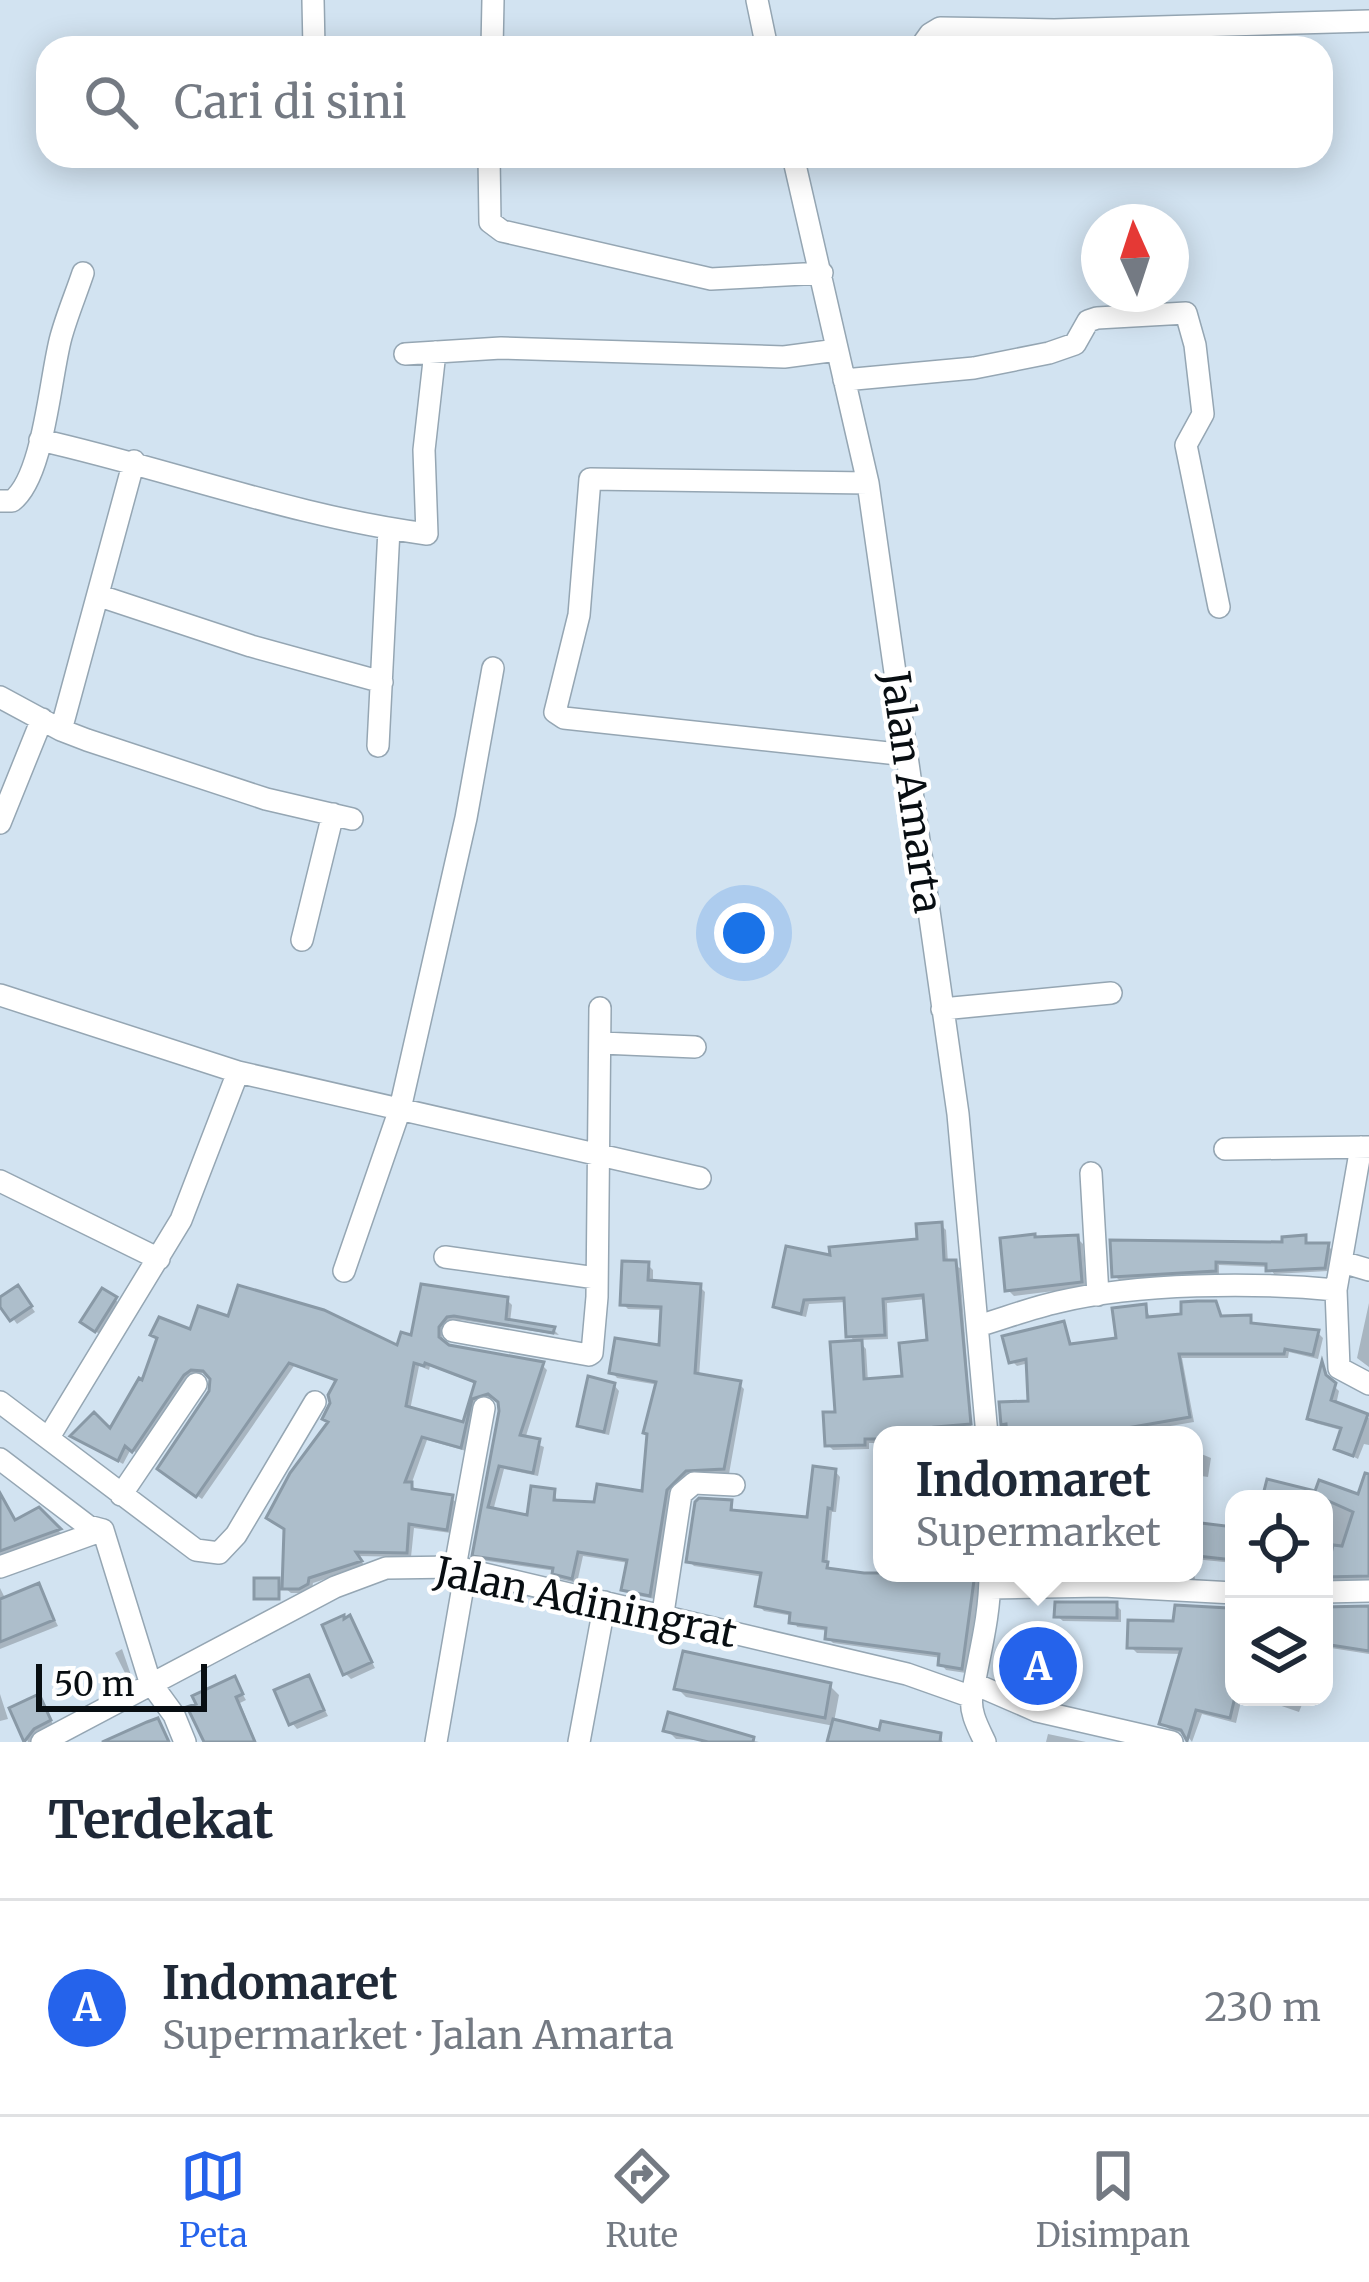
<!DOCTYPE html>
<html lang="id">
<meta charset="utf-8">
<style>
body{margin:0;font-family:Merriweather,serif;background:#f6f6f7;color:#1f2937}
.controls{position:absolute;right:36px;bottom:36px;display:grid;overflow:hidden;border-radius:24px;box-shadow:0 6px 30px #0003}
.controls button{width:108px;height:108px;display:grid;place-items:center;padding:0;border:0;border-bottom:3px solid #e0e1e3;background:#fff;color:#1f2937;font:60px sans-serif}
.compass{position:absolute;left:1081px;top:204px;width:108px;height:108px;border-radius:50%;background:#fff;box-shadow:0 6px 30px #0003;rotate:357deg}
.scale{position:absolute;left:36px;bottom:30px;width:171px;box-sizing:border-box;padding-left:12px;border:6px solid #080e12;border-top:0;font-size:33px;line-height:42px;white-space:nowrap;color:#080e12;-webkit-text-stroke:9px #fff;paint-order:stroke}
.you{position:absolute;left:744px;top:933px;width:42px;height:42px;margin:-30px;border:9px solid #fff;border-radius:50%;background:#1a73e8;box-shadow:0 0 0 18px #1a73e833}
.badge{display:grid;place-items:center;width:78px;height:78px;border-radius:50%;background:#2563eb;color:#fff;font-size:39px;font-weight:700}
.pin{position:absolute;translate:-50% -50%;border:6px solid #fff;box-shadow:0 3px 12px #0006}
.popup{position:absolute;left:873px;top:1426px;width:330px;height:156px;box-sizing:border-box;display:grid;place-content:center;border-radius:24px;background:#fff;filter:drop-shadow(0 3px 9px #0005);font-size:39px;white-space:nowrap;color:#747a83}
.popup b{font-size:45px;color:#1f2937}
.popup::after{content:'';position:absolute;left:50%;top:100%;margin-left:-24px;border:24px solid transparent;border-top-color:#fff}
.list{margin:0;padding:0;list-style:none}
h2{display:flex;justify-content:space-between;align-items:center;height:156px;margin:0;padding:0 48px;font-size:51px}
h2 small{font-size:39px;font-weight:400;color:#747a83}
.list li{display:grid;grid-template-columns:78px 1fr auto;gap:36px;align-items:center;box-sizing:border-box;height:216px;padding:0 48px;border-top:3px solid #e0e1e3}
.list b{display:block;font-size:45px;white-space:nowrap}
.list p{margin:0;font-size:39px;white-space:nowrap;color:#747a83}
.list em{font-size:39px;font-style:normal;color:#747a83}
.icon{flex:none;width:66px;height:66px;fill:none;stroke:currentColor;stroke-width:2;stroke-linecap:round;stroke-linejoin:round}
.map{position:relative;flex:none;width:1369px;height:1742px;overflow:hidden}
.search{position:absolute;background:#fff;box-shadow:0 6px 30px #0003;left:36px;right:36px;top:36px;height:132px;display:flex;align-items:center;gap:30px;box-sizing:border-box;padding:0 42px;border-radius:36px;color:#747a83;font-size:45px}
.sheet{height:372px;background:#fff}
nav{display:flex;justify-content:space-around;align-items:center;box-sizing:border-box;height:168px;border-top:3px solid #e0e1e3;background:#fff;font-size:33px;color:#747a83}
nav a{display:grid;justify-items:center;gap:6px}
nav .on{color:#2563eb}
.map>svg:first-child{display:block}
.shadow{fill:#0003;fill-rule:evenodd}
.building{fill:#adbecb;stroke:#8999a6;stroke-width:3;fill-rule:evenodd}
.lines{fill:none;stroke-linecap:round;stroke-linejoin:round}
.minor-casing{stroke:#95a6b3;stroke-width:24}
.minor{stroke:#fff;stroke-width:21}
.labels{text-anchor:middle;stroke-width:9;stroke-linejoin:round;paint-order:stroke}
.street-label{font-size:39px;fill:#080e12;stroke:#fff}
</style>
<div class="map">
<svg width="1369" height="1742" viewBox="0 0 1369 1742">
<rect width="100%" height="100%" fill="#d2e3f1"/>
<path class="shadow" d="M941 1225 946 1230 948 1263 960 1268 972 1435H882V1443H869V1449L833 1450 828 1445 857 1344 849 1335 847 1302 809 1304 806 1317 781 1311 776 1306 833 1259 920 1242ZM926 1299 930 1343 905 1379 868 1382 866 1349 858 1340 888 1339 887 1303Z
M1077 1238 1083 1244 1086 1287 1014 1296 1008 1290Z
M1305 1238 1309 1246H1328L1332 1250 1328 1271 1274 1274 1269 1267 1219 1265V1274L1119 1280 1115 1276Z
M648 1265 653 1270V1284L700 1287 705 1292 699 1377 739 1384 744 1389 729 1474 691 1475 655 1599 629 1594 624 1589 629 1563 583 1556 577 1583 560 1579 556 1571 481 1560 476 1555 501 1402 495 1397 476 1404 466 1451 427 1440 411 1485 416 1490 451 1498 457 1503 451 1533 414 1528 411 1557 357 1556 365 1566 313 1583 312 1589 305 1593H291L285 1588 331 1423 339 1382 294 1366 202 1499 166 1474 214 1384 210 1375 203 1373 189 1379 138 1454 131 1449 123 1464 74 1436 111 1433 144 1384 192 1334 229 1319 399 1349 413 1339 423 1288 507 1300 512 1305 510 1322 554 1330 559 1335 461 1320 447 1325 442 1336 446 1347 542 1365 547 1370 525 1439 544 1447 538 1476 504 1469 493 1511 529 1519 554 1492 558 1503 596 1505 645 1495 659 1385 617 1378 612 1372 661 1349 664 1310 628 1309 623 1304ZM419 1366 429 1370 430 1366 477 1384 465 1425 410 1410Z
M23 1295 35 1312 17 1324 0 1301Z
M115 1299 120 1305 101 1335 89 1327Z
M1369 1303V1367L1357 1358Z
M1215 1304 1224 1319 1249 1318 1255 1326 1318 1333 1323 1338 1318 1359 1289 1352 1288 1358H1182L1194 1422 1117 1435H1011L1009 1405 1031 1404 1029 1363 1017 1366 1012 1361 1063 1324 1073 1347 1119 1340 1145 1307 1151 1319 1184 1316Z
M1323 1367 1330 1382 1339 1391 1336 1405 1369 1418V1445L1364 1444 1358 1459 1337 1448 1344 1431 1315 1423 1310 1418Z
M614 1385 619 1391 609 1435 586 1430 580 1425Z
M1194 1451 1211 1458 1208 1477 1194 1475Z
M835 1471 840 1477 836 1512H832L827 1566 832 1570 902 1581 904 1573H982L966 1673 946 1670 941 1664 942 1658 833 1643 828 1638 829 1631 797 1627 793 1616 764 1611 758 1605 764 1577 694 1566 689 1561 731 1503 735 1514 809 1520Z
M1369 1489V1581L1324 1583V1499L1317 1494 1361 1498Z
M0 1493 16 1523 38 1511 63 1535 0 1559Z
M1194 1505 1196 1525 1234 1530V1563L1194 1559Z
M1194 1570 1195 1580 1173 1578 1167 1573H1194Z
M1024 1573H1132V1576Z
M38 1586 58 1626 0 1649V1588L6 1600Z
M1116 1605 1121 1610V1622L1063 1621 1057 1616Z
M1369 1609V1654L1331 1648 1326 1643Z
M1227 1611 1234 1618V1697H1242L1236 1723 1202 1714 1192 1742 1186 1734 1169 1729 1163 1723 1183 1654 1137 1653 1131 1647 1176 1624Z
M350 1619 375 1668 351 1679 345 1673Z
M122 1649 131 1675 127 1677 115 1653Z
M1066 1653 1072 1659V1686H1017L1012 1680Z
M309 1679 328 1716 297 1729 292 1723Z
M234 1680 246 1700 240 1703 256 1742H207Z
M830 1686 839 1695 834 1722 882 1734 935 1730 943 1742H830L834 1726 686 1697 677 1688Z
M0 1694 8 1719 0 1721Z
M1256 1697H1305L1299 1712Z
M38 1698 54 1726 34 1742H28L13 1709Z
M670 1716 759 1742 676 1739 667 1730Z
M1048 1734 1086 1742H1046Z"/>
<path class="building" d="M942 1222 944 1260H956L971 1424 934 1427 935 1435H882V1439H865V1445L825 1446 823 1412H835L830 1342 862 1340 864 1379 902 1376 899 1343 927 1340 923 1295 883 1299 885 1335 846 1337 844 1298 804 1300 801 1314 773 1307 786 1246 830 1255 829 1247 917 1239 916 1224Z
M1035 1234V1237L1078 1235 1082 1282 1005 1291 1000 1238Z
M1306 1235V1243H1329L1325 1268 1266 1271V1264L1216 1262V1271L1112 1277 1110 1240 1282 1242V1237Z
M622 1261 649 1262 648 1280 701 1284 695 1373 741 1381 724 1469 686 1471 667 1490 650 1596 621 1590 627 1560 578 1552 572 1579 552 1574 553 1568 472 1556 499 1411 498 1402 488 1394 472 1399 461 1448 422 1437 405 1482H412V1489L453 1495 447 1530 409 1524 407 1553 356 1552 362 1561 309 1578 308 1584 299 1589H282L284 1529 266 1518 290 1473 328 1422 322 1419 330 1403 328 1395 336 1380 289 1363 196 1497 157 1469 209 1391 210 1379 203 1371 191 1370 184 1375 132 1452 125 1446 118 1461 70 1436 94 1412 110 1428 139 1378 142 1380 157 1338 150 1335 159 1317 190 1329 198 1306 228 1316 238 1285 324 1310 397 1345 401 1332 411 1335 421 1284 508 1297 506 1319 555 1327 553 1333 454 1316 447 1317 439 1327V1337L449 1345 544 1362 520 1435 540 1439 533 1473 499 1466 488 1507 527 1515 531 1486 555 1489 554 1500 594 1502 597 1484 642 1491 647 1434 643 1433 656 1382 609 1373 615 1338 659 1345 661 1307 620 1305ZM414 1363 424 1366 425 1363 475 1382 463 1422 406 1406Z
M18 1285 32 1306 10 1321 0 1307V1297Z
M102 1288 117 1297 95 1332 80 1322Z
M1197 1301H1216L1221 1316 1251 1315V1323L1319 1330 1313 1355 1285 1349 1284 1354H1179L1190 1417 1087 1435H1007L1006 1424 1001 1425 999 1402 1028 1401 1026 1359 1009 1363 1002 1336 1064 1321 1070 1344 1116 1338 1112 1308 1146 1304 1147 1317 1181 1314V1302Z
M1322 1361 1326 1375 1336 1383 1331 1400 1368 1414 1353 1456 1334 1449 1341 1428 1307 1419Z
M588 1376 615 1383 604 1432 577 1426Z
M813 1466 836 1469 832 1509 828 1508 823 1561 828 1562 827 1568 864 1573H975L962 1669 938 1665 939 1654 825 1639 826 1628 789 1623 790 1613 755 1606 761 1573 686 1562 695 1502 699 1498 732 1500 731 1510 807 1517Z
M1365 1473 1369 1474V1576L1324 1577V1562L1329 1563 1333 1545 1342 1546 1353 1512 1324 1499H1262L1267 1479 1315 1491 1319 1480 1358 1494Z
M0 1493 15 1520 39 1507 61 1529 0 1551Z
M1201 1523 1234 1527V1560L1197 1556Z
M254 1578H279V1599H254Z
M39 1583 54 1620 0 1642V1599Z
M1055 1602H1117V1618L1054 1617Z
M1175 1605 1228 1608V1614L1234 1615V1701L1230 1718 1196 1710 1187 1741 1181 1730 1159 1724 1181 1649 1127 1648 1128 1620 1173 1621Z
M1369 1606V1651L1324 1644V1607Z
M344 1615V1619L350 1615 372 1662 343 1675 322 1625Z
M1009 1650H1068L1067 1682H1009Z
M683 1651 831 1683 825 1718 674 1689Z
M309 1675 324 1710 289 1725 274 1690Z
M235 1676 243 1694 236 1697 255 1742H204L187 1707 196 1704 192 1696Z
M39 1694 51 1720 34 1729 24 1742 9 1708Z
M668 1712 754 1737 753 1742H708L663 1731Z
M158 1718 169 1742H102L147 1722Z
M833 1719 879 1730 881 1721 941 1733 940 1742H827Z"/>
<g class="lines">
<g class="minor-casing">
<path id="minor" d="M313 0 314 48
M757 0 767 48
M492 48 493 0
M920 48 930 34 940 28 1054 30 1369 21
M489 156 490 222 502 231 711 279 822 273
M793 156 868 483 958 1114 987 1435
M405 354 501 348 784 357 837 350
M844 380 974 368 1049 353 1075 344 1088 321 1097 318 1186 313 1195 345 1203 414 1186 445 1219 607
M40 440C169 469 296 517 427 534L424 450 435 352
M868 483 590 479 579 615 555 712 564 718 907 755
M0 501H12C44 477 50 377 61 337 67 315 76 294 83 273
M100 596 251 646 382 682
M0 697 61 730 87 740 266 799 352 819
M61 730 134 461
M378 746 389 529
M0 823 42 719
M302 940 333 814
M0 995 238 1072 700 1178
M942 1009 1111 993
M602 1043 695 1047
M1225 1149 1369 1147
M1091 1173 1098 1295
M0 1181 159 1259
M445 1257 596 1278
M1342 1262 1369 1270
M344 1271 400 1109 466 818 493 668
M1336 1290 1361 1147
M978 1326C1005 1318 1031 1308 1058 1302 1138 1283 1254 1282 1336 1290L1339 1368 1369 1384
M453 1331 589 1355 592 1353 597 1297 600 1008
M0 1402 196 1550 219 1553 236 1535 315 1402
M49 1437 181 1220 238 1072
M0 1459 88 1526 103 1530
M121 1495 196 1384
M103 1530 150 1682 174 1715 185 1742
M0 1567 103 1530
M455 1567 484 1408
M990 1588 1103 1586 1234 1593
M1324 1592 1369 1591
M663 1613 681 1494 694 1483 734 1485
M977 1685 1037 1711 1172 1742
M42 1742 335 1587 386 1568 455 1567 907 1674 972 1697
M436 1742 466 1569
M579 1742 605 1602
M985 1742C979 1729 969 1712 972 1696 979 1654 990 1618 990 1573"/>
</g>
<use href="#minor" class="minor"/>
</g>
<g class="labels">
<g class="street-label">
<text transform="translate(912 792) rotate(82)" y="14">Jalan Amarta</text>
<text transform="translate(586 1602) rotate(12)" y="14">Jalan Adiningrat</text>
</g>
</g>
</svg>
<div class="controls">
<button><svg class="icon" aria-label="locate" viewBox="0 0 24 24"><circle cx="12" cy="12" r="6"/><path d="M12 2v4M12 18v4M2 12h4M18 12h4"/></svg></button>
<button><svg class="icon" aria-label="layers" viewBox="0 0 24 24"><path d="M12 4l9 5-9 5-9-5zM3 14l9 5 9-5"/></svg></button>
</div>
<svg class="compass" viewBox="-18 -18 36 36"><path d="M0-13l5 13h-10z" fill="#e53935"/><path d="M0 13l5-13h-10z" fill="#747a83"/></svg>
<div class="scale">50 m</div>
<div class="you"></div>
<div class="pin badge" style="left:1038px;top:1666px">A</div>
<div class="popup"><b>Indomaret</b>Supermarket</div>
<div class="search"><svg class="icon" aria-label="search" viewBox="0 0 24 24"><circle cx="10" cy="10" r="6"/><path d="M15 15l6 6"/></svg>Cari di sini</div>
</div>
<section class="sheet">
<h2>Terdekat<small></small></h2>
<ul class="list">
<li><span class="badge">A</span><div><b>Indomaret</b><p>Supermarket · Jalan Amarta</p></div><em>230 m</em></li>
</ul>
</section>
<nav>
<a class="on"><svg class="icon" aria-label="map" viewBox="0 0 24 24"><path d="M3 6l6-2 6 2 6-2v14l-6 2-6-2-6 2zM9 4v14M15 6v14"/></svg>Peta</a>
<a><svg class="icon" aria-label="directions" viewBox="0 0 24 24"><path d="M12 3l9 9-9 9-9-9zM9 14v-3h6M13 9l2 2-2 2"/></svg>Rute</a>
<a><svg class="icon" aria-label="saved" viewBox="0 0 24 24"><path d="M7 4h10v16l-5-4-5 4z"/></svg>Disimpan</a>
</nav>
